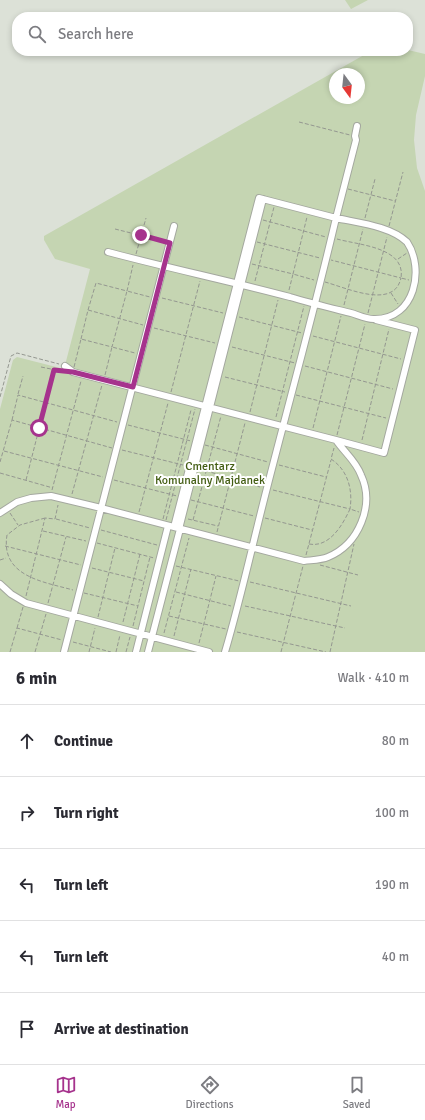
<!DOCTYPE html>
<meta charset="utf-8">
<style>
body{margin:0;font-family:Signika,sans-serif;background:#f2f2f3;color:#2b2b33}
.compass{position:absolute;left:329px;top:68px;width:36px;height:36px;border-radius:50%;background:#fff;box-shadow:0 2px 6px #0003;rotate:165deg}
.stop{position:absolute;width:12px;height:12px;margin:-9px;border:3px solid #a6338d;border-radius:50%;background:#fff}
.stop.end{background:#a6338d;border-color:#fff;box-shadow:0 1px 4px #0008}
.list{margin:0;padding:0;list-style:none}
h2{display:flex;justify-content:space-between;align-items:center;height:52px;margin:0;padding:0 16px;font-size:17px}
h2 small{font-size:13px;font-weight:400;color:#7c7c81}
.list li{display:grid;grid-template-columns:26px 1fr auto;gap:12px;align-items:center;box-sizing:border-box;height:72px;padding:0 16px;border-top:1px solid #e1e1e2}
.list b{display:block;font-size:15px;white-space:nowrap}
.list em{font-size:13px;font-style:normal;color:#7c7c81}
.icon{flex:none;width:22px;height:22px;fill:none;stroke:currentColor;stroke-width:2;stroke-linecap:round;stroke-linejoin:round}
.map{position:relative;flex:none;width:425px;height:652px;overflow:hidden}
.search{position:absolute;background:#fff;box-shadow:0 2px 6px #0003;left:12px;right:12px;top:12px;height:44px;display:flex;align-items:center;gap:10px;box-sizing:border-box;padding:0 14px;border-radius:16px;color:#7c7c81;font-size:15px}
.sheet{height:412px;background:#fff}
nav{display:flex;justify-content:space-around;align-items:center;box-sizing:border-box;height:56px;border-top:1px solid #e1e1e2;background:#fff;font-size:11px;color:#7c7c81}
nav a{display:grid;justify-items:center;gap:2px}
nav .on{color:#a6338d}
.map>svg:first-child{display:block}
.green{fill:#c5d5b2;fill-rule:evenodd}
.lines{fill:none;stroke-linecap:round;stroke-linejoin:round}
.minor-casing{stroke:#a4a89f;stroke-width:8}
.path{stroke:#949790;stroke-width:1;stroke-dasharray:4 2;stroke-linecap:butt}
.minor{stroke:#fff;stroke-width:6}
.route{stroke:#a6338d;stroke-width:5}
.labels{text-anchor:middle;stroke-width:4;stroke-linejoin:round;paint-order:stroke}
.park-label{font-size:12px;fill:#435d13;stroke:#fff}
</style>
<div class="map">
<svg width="425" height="652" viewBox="0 0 425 652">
<rect width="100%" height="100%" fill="#dce1d7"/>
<path class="green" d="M345 0H368L351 9Z
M408 50 425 54V76L416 115 414 140 417 168 425 191V652H0V409L13 360 17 357 64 369 90 269 55 259 44 240V236L371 51H408ZM335 74H359V98H335Z"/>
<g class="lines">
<g class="minor-casing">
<path id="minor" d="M108 252C168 268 230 281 290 297 310 303 331 308 351 313 358 315 368 320 375 319 415 319 425 269 407 242 390 226 359 223 336 218 315 308 290 398 267 488 253 542 241 598 225 652
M336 440 384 453 415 330 376 320
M0 513 17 502 31 498 51 496 101 508 304 561C312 560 321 560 328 557 359 544 375 505 361 475 356 461 344 452 336 440L73 372 65 366
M174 527 259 198 336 218 356 140 355 136 357 126
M179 529 263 199
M0 584 11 594 26 603 209 652
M64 652 174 226
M136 652 168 526
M148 652 180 529"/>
</g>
<path class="path" d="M299 122 350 135
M348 189 395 201
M365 218 375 179
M263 220 326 237
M389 226 403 172
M115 229 163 241
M337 239C358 245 406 247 401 278L409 280
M257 242 320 258
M136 254 146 218
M398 259 407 253
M252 264 293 274 307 217
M255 281 274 207
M325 282C347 288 394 310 401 278L331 260
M289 290 293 274 314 280
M391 293 398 304
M162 298 223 313
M344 305 363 229
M88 310 96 283 127 291 133 265
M368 313 387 237
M239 317 302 333
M154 328 215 343
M313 336 401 359
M81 339 88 310 143 325
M232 347 295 363
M305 366 393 389
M41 367 61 371
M74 367 81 339 112 347 127 291 150 297
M105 375 112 347 135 353
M225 377 285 392
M171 392 200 281
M18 394 23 376
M296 395 386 418
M0 397 11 356 17 353 59 364
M250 412 278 300
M276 417 304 306
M12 420 18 395 117 422
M128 425 191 441
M313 428 341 316
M337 435 365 324
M362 440 389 329
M205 445 268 462
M122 450 183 465
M4 451 103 477
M0 462 12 420 112 448
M279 465 326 477
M200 469 260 487
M0 473 53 488
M26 480 54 370
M114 480 177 496
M52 490 81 381
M273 490 350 509C353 490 348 470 331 459L334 448
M72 494 102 385
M191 500 254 516
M139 512 168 403
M10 513 18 525
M45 518 20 525 7 535C0 577 45 582 73 590
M265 518 312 530
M56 519 90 528
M163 519 191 410
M188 519 218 526
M166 520 195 409
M193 520 221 416
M101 530 157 545
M43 531 86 541
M217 532 245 423
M97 543 154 558
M309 544C330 548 343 524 350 509L359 512
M5 546 81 565
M306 555 331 460
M0 560 6 558
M320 565 358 575
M176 566 239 581
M92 568 144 581
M250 582 351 606
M176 592 231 606
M84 593 138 606
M26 596 45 518 55 519 58 505
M48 603 66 537
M245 606 345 628
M169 616 226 629
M98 617 115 548
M123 622 140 554
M133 626 150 557
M17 628 23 607
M237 632 326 652
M164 633 189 538
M174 636 191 569
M73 642 111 652
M199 643 216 576
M10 652 17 628 62 640
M35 652 46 614
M89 652 95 628
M116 652 120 635
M126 652 130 637
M281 652 303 566
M330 652 354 544"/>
<use href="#minor" class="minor"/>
</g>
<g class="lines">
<path class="route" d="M39 428 54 370 73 372 133 387 170 243 141 235"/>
</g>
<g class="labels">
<g class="park-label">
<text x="210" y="470">Cmentarz<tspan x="210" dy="14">Komunalny Majdanek</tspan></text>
</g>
</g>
</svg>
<svg class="compass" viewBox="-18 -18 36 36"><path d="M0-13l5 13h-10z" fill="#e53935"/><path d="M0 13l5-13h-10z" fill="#7c7c81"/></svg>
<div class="stop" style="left:39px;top:428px"></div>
<div class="stop end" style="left:141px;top:235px"></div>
<div class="search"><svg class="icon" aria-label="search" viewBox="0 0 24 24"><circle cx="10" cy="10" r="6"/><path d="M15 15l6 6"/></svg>Search here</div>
</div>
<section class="sheet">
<h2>6 min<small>Walk · 410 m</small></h2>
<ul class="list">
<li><svg class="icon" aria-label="ahead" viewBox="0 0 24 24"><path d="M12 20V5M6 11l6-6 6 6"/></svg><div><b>Continue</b></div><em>80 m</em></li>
<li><svg class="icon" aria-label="right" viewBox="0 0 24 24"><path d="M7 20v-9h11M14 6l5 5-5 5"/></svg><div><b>Turn right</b></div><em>100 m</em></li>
<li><svg class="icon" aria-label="left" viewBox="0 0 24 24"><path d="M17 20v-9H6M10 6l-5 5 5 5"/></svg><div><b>Turn left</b></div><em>190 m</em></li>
<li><svg class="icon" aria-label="left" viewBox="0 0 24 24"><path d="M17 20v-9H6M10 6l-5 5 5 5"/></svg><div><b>Turn left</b></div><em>40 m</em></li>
<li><svg class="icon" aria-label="arrive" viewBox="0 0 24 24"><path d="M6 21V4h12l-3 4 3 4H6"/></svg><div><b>Arrive at destination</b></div></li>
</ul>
</section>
<nav>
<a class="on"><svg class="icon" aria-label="map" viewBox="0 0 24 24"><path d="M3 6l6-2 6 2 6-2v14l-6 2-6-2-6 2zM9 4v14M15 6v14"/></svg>Map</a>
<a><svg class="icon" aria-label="directions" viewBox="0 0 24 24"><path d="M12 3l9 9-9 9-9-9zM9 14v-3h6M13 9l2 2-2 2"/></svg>Directions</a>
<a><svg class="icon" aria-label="saved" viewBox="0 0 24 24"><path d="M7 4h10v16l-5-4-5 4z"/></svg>Saved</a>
</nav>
